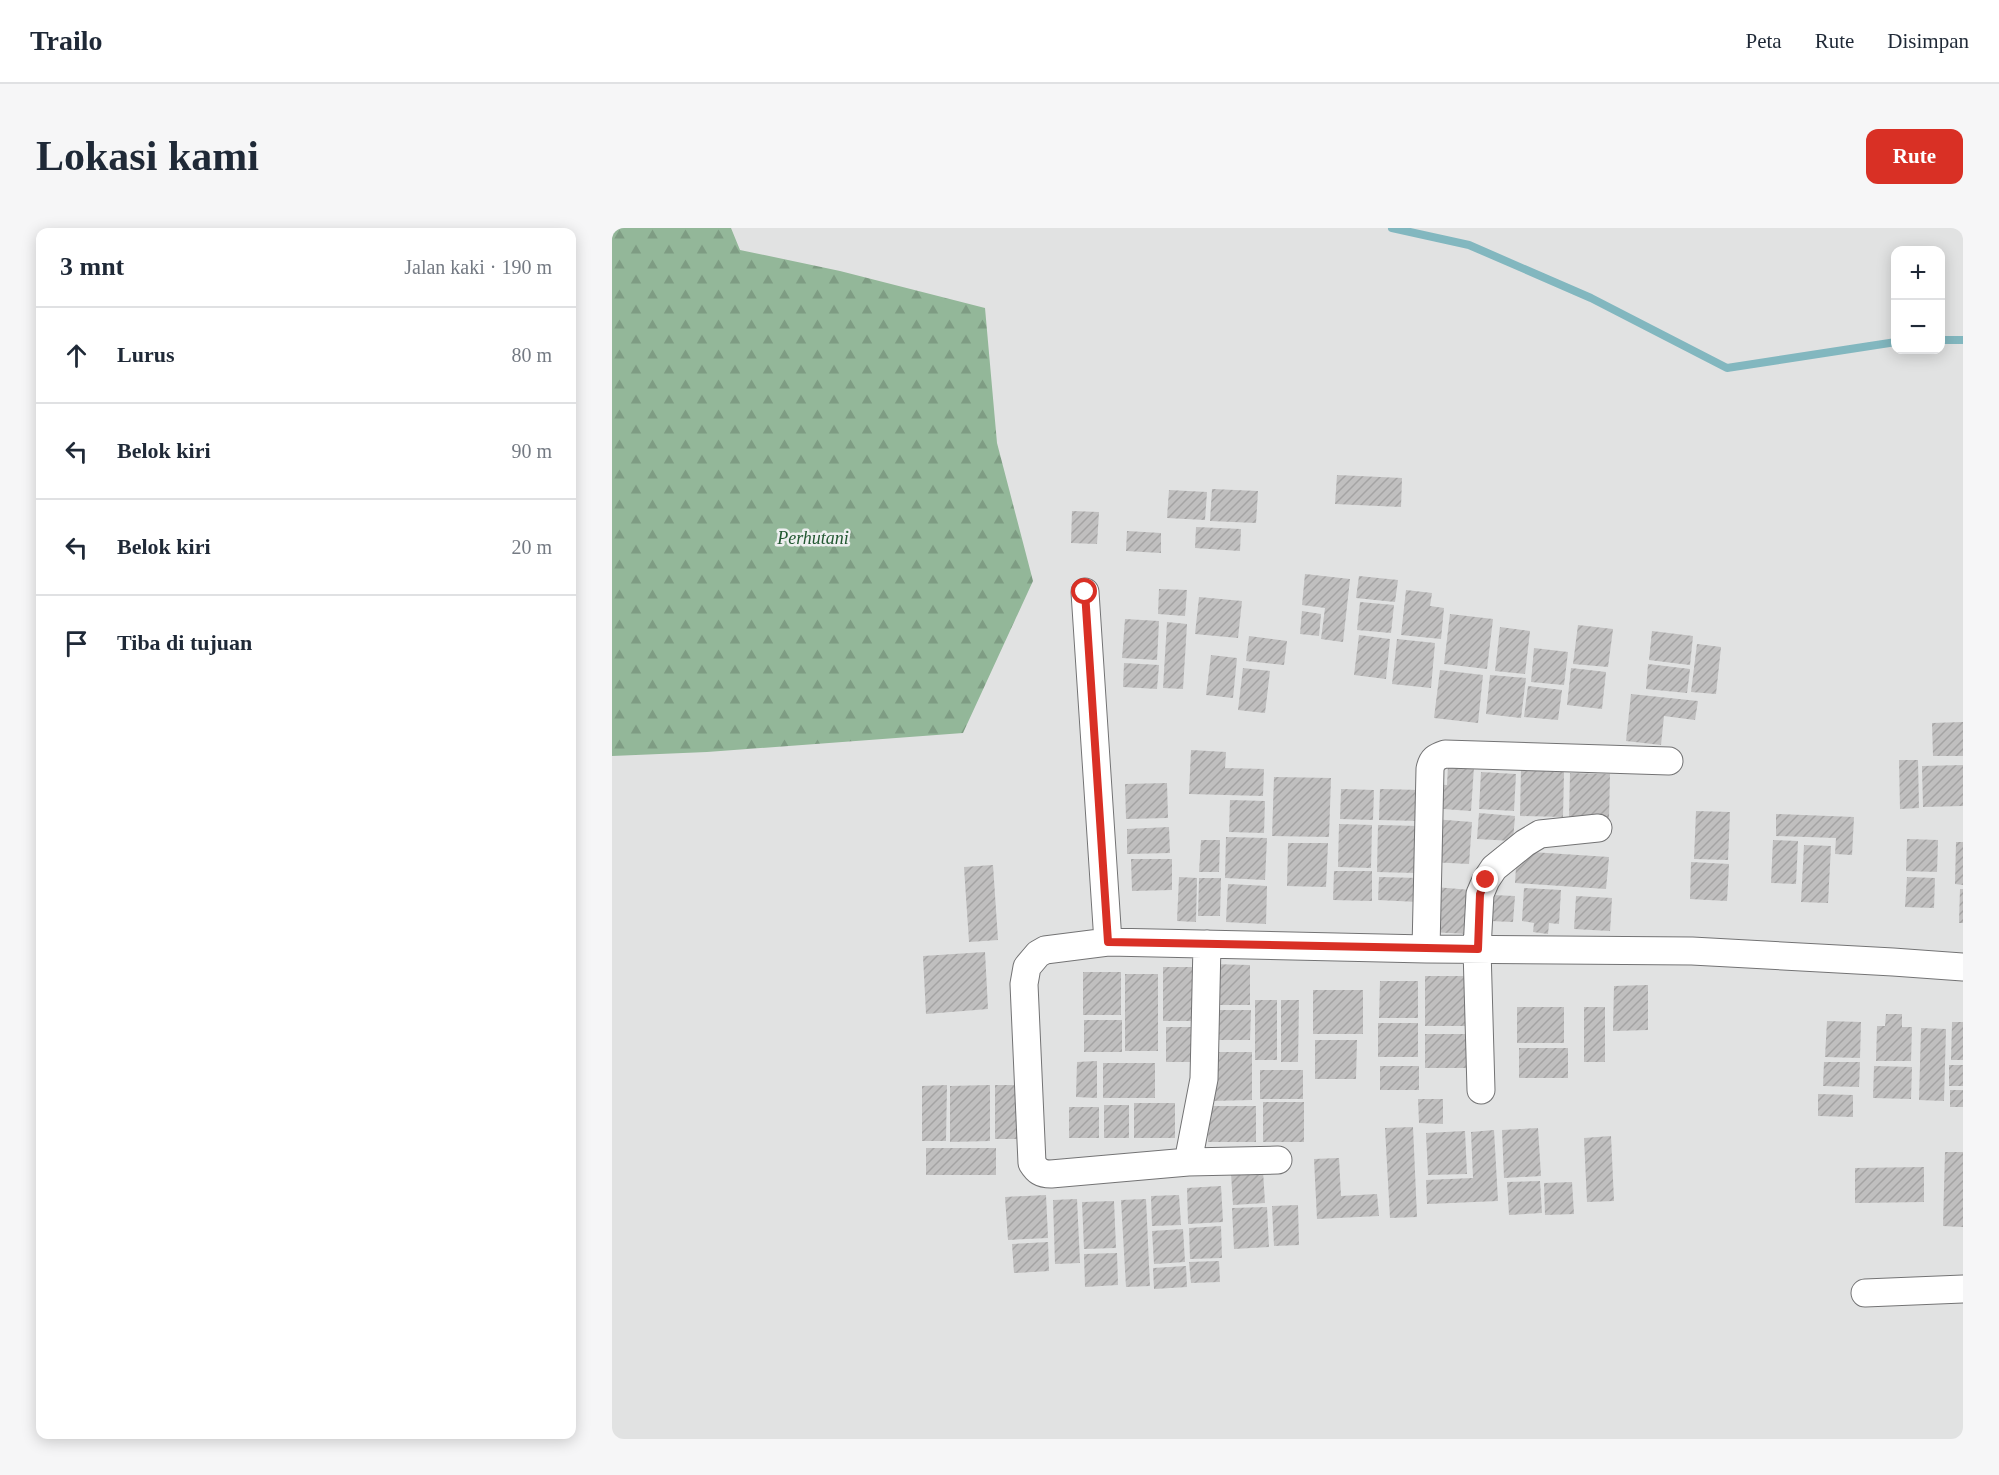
<!DOCTYPE html>
<html lang="id">
<meta charset="utf-8">
<style>
body{margin:0;font-family:Georgia,serif;background:#f6f6f7;color:#1f2937}
.controls{position:absolute;right:18px;top:18px;display:grid;overflow:hidden;border-radius:12px;box-shadow:0 3px 15px #0003}
.controls button{width:54px;height:54px;display:grid;place-items:center;padding:0;border:0;border-bottom:2px solid #e0e1e3;background:#fff;color:#1f2937;font:30px sans-serif}
.stop{position:absolute;width:18px;height:18px;margin:-14px;border:4px solid #d93025;border-radius:50%;background:#fff}
.stop.end{background:#d93025;border-color:#fff;box-shadow:0 2px 6px #0008}
.list{margin:0;padding:0;list-style:none}
h2{display:flex;justify-content:space-between;align-items:center;height:78px;margin:0;padding:0 24px;font-size:26px}
h2 small{font-size:20px;font-weight:400;color:#747a83}
.list li{display:grid;grid-template-columns:39px 1fr auto;gap:18px;align-items:center;box-sizing:border-box;height:96px;padding:0 24px;border-top:2px solid #e0e1e3}
.list b{display:block;font-size:22px;white-space:nowrap}
.list em{font-size:20px;font-style:normal;color:#747a83}
.icon{flex:none;width:33px;height:33px;fill:none;stroke:currentColor;stroke-width:2;stroke-linecap:round;stroke-linejoin:round}
.map{position:relative;flex:none;width:1351px;height:1211px;overflow:hidden;border-radius:12px}
header{display:flex;align-items:center;gap:36px;box-sizing:border-box;height:84px;padding:0 30px;background:#fff;border-bottom:2px solid #e0e1e3}
header strong{font-size:28px}
nav{display:flex;gap:33px;margin-inline-start:auto;font-size:21px}
.intro{display:flex;align-items:center;justify-content:space-between;box-sizing:border-box;height:144px;padding:0 36px}
h1{margin:0;font-size:42px}
.button{padding:15px 27px;border-radius:12px;background:#d93025;color:#fff;font-size:21px;font-weight:700}
main{display:flex;gap:36px;padding:0 36px}
aside{flex:1;background:#fff;border-radius:12px;box-shadow:0 3px 15px #0003}
.map>svg:first-child{display:block}
.forest{fill:url(#forest-firs)}
.lines{fill:none;stroke-linecap:round;stroke-linejoin:round}
.stream{stroke:#82b7bf;stroke-width:8}
.building{fill:url(#building-hatch)}
.minor-casing{stroke:#737374;stroke-width:29}
.minor{stroke:#fff;stroke-width:27}
.route{stroke:#d93025;stroke-width:8}
.labels{text-anchor:middle;stroke-width:5;stroke-linejoin:round;paint-order:stroke}
.park-label{font-size:18px;font-style:italic;fill:#225831;stroke:#eeeff0}
</style>
<header>
<strong>Trailo</strong>
<nav><a>Peta</a><a>Rute</a><a>Disimpan</a></nav>
</header>
<div class="intro"><h1>Lokasi kami</h1><a class="button">Rute</a></div>
<main>
<aside>
<h2>3 mnt<small>Jalan kaki · 190 m</small></h2>
<ul class="list">
<li><svg class="icon" aria-label="ahead" viewBox="0 0 24 24"><path d="M12 20V5M6 11l6-6 6 6"/></svg><div><b>Lurus</b></div><em>80 m</em></li>
<li><svg class="icon" aria-label="left" viewBox="0 0 24 24"><path d="M17 20v-9H6M10 6l-5 5 5 5"/></svg><div><b>Belok kiri</b></div><em>90 m</em></li>
<li><svg class="icon" aria-label="left" viewBox="0 0 24 24"><path d="M17 20v-9H6M10 6l-5 5 5 5"/></svg><div><b>Belok kiri</b></div><em>20 m</em></li>
<li><svg class="icon" aria-label="arrive" viewBox="0 0 24 24"><path d="M6 21V4h12l-3 4 3 4H6"/></svg><div><b>Tiba di tujuan</b></div></li>
</ul>
</aside>
<div class="map">
<svg width="1351" height="1211" viewBox="0 0 1351 1211">
<defs>
<pattern id="forest-firs" width="22" height="20" patternUnits="userSpaceOnUse" patternTransform="scale(1.5)"><rect width="22" height="20" fill="#93b799"/><path d="M5 1l3.5 6h-7zM16 11l3.5 6h-7z" fill="#7e9c83"/></pattern>
<pattern id="building-hatch" width="6" height="6" patternUnits="userSpaceOnUse" patternTransform="scale(1.5)"><rect width="6" height="6" fill="#c0bfbf"/><path d="M-1 1l2-2M0 6l6-6M5 7l2-2" fill="none" stroke="#a4a3a3"/></pattern>
</defs>
<rect width="100%" height="100%" fill="#e1e2e2"/>
<path class="forest" d="M0 0H119L128 22 228 43 373 80 385 215 421 353 351 505 95 524 0 528Z"/>
<g class="lines">
<path class="stream" d="M780 0 857 17 979 70 1115 140 1284 114
M1328 112H1351"/>
</g>
<path class="building" d="M725 247 790 250 789 279 723 276Z
M600 261 646 263 644 295 598 293Z
M557 262 595 264 593 292 555 290Z
M460 283 487 284 485 316 459 315Z
M584 299 629 301 628 323 583 320Z
M515 303 549 305V325L514 323Z
M693 346 738 351 731 414 709 411 713 380 690 377Z
M747 348 786 352 783 374 744 370Z
M547 361 575 362 573 388 546 386Z
M794 362 820 365 818 378 832 380 829 411 789 407Z
M587 369 630 373 626 410 583 406Z
M748 374 782 377 779 405 745 402Z
M690 383 709 386 707 408 688 406Z
M838 386 881 391 875 441 832 436Z
M513 391 547 393 545 432 510 430Z
M555 394 575 396 571 461 551 460Z
M966 397 1001 401 996 439 961 436Z
M888 399 918 403 913 446 883 443Z
M1040 403 1081 408 1078 437 1037 432Z
M747 407 778 411 774 451 742 447Z
M637 408 675 413 672 437 634 433Z
M785 411 823 415 819 460 780 456Z
M1085 416 1109 419 1104 466 1079 464Z
M922 420 956 424 952 457 919 454Z
M599 427 625 430 621 470 594 467Z
M512 435 547 437 545 461 511 459Z
M1036 436 1078 441 1075 465 1034 461Z
M631 440 658 443 653 485 626 482Z
M959 440 994 444 990 481 955 477Z
M828 442 871 447 866 495 822 490Z
M878 447 914 450 909 490 874 486Z
M916 458 950 462 946 492 912 489Z
M1019 466 1086 473 1083 492 1052 488 1049 517 1014 513Z
M1351 494V528H1321L1320 495Z
M579 522 614 524 613 540 652 541 651 568 577 566Z
M1287 532H1306L1307 580 1288 581Z
M836 537 862 539 859 583 817 580 819 556 835 557Z
M1351 537V578L1311 579 1310 538Z
M909 542 952 544 951 589 908 588Z
M869 544 904 546 902 583 867 581Z
M958 545 998 546 997 591 957 590Z
M662 549 719 550 717 609 660 608Z
M555 555 556 590 514 591 513 556Z
M729 561 762 562 761 592 728 591Z
M768 561 808 562 807 593 767 592Z
M618 572 653 573 652 605 617 604Z
M1084 583 1118 584 1116 632 1082 631Z
M867 585 903 588 901 613 865 611Z
M1164 586 1242 589 1240 627 1223 626 1224 610 1164 608Z
M821 591 860 594 857 636 818 634Z
M727 596 760 597 759 640 726 639Z
M766 597 806 598 804 645 765 644Z
M557 599 558 625 515 626V601Z
M614 609 655 610 653 652 613 650Z
M1295 611 1326 612 1325 644 1294 643Z
M589 612H608L607 644H587Z
M1161 612 1186 613 1184 656 1159 655Z
M1344 614H1351V657L1343 656Z
M676 615H716L714 659 675 658Z
M1192 617 1219 618 1216 675 1189 674Z
M905 623 997 629 994 661 903 655Z
M519 631H560V662L520 663Z
M1079 634 1117 636 1115 673 1078 671Z
M381 637 386 712 357 714 352 639Z
M722 643H760V673L721 672Z
M567 649 585 650 584 694 565 693Z
M767 649 807 650 806 674 766 672Z
M1295 649 1323 650 1322 680 1293 679Z
M587 650H609L608 688H586Z
M616 656 655 658 654 696 614 694Z
M823 659 859 662 856 706 819 704Z
M912 660 949 662 947 696 937 695 936 706 921 704 922 695 910 693Z
M1348 661H1351V695H1347Z
M880 667 903 668 901 694 878 693Z
M964 668 1000 670 998 703 962 701Z
M373 724 376 781 314 786 311 728Z
M598 736 638 737V777H598Z
M551 739H586V793H551Z
M471 744H509V787H471Z
M513 746H546V823H513Z
M813 748H854V798H813Z
M768 753H806V790H767Z
M1036 757V802L1001 803 1002 758Z
M701 762H751V806H701Z
M643 772H665V832H643Z
M669 772H687L686 834H669Z
M905 779H952V815H905Z
M972 779H993V834H972Z
M605 782H639L638 812H605Z
M1274 786H1290V799H1300L1299 833H1264L1265 798H1273Z
M472 792H510V824H472Z
M1215 793 1249 794 1248 830 1213 829Z
M1340 794H1351V832H1339Z
M766 795H806V829H766Z
M554 799H587V834H554Z
M1309 800 1334 801 1332 873 1307 872Z
M813 806H857V840H813Z
M703 812H745L744 851H703Z
M907 820H956V850H907Z
M600 824H640V872L599 873Z
M485 833V870L464 869 465 834Z
M1212 834H1248L1247 859 1211 858Z
M491 835H543V870H491Z
M1337 837H1351V858H1337Z
M768 838H807V862H768Z
M1262 838 1300 839 1299 871 1261 870Z
M648 842H691V871H648Z
M335 857 334 913H310V858Z
M378 857V913L338 914V858Z
M383 857H405V911H383Z
M1338 862H1351V879H1338Z
M1206 866 1241 867V889L1206 888Z
M806 871H831V896L807 895Z
M651 874H692V914H651Z
M522 875H563V910H522Z
M492 877H517V910H492Z
M597 878H644V914H596Z
M457 879H487V910H457Z
M801 899 805 989 778 990 773 900Z
M926 900 929 948 892 950 890 902Z
M882 902 886 973 815 976 814 952 861 950 859 904Z
M853 903 855 946 816 947 814 905Z
M999 908 1002 973 975 974 972 910Z
M314 920H384V947H314Z
M1333 924H1351V999L1331 998Z
M727 930 729 968 765 966 767 988 705 991 702 931Z
M1312 939V974L1243 975V940Z
M651 943 653 975 621 977 619 945Z
M928 953 930 985 897 987 895 954Z
M960 954 962 986 933 987 932 955Z
M609 958 611 994 576 996 575 960Z
M434 967 436 1010 396 1012 393 969Z
M567 967 569 997 540 998 539 968Z
M465 971 468 1035 443 1036 441 972Z
M534 971 538 1058 514 1059 509 972Z
M502 973 504 1020 472 1021 470 974Z
M686 977 687 1017 662 1018 660 978Z
M655 979 657 1019 622 1021 620 980Z
M609 998 610 1030 578 1031 577 1000Z
M571 1001 573 1034 542 1036 540 1003Z
M436 1014 437 1043 402 1045 400 1016Z
M505 1025 506 1057 473 1059 472 1026Z
M607 1033 608 1054 579 1055 577 1034Z
M574 1038 575 1059 542 1061 541 1040Z"/>
<g class="lines">
<g class="minor-casing">
<path id="minor" d="M473 364 496 714
M814 721 818 541C820 531 824 529 833 526L1057 533
M869 862 865 721 868 666 874 652 882 640 913 615 928 606 986 600
M666 932 576 934 439 946C429 946 425 943 420 935L412 756 415 739 426 726 433 722 496 714 814 721 1080 723 1281 734 1351 739
M576 934 592 851 595 716
M1253 1065 1351 1061"/>
</g>
<use href="#minor" class="minor"/>
</g>
<g class="lines">
<path class="route" d="M473 364 496 714 866 721 868 666 874 652"/>
</g>
<g class="labels">
<g class="park-label">
<text x="201" y="316">Perhutani</text>
</g>
</g>
</svg>
<div class="controls">
<button>+</button>
<button>−</button>
</div>
<div class="stop" style="left:473px;top:364px"></div>
<div class="stop end" style="left:874px;top:652px"></div>
</div>
</main>
